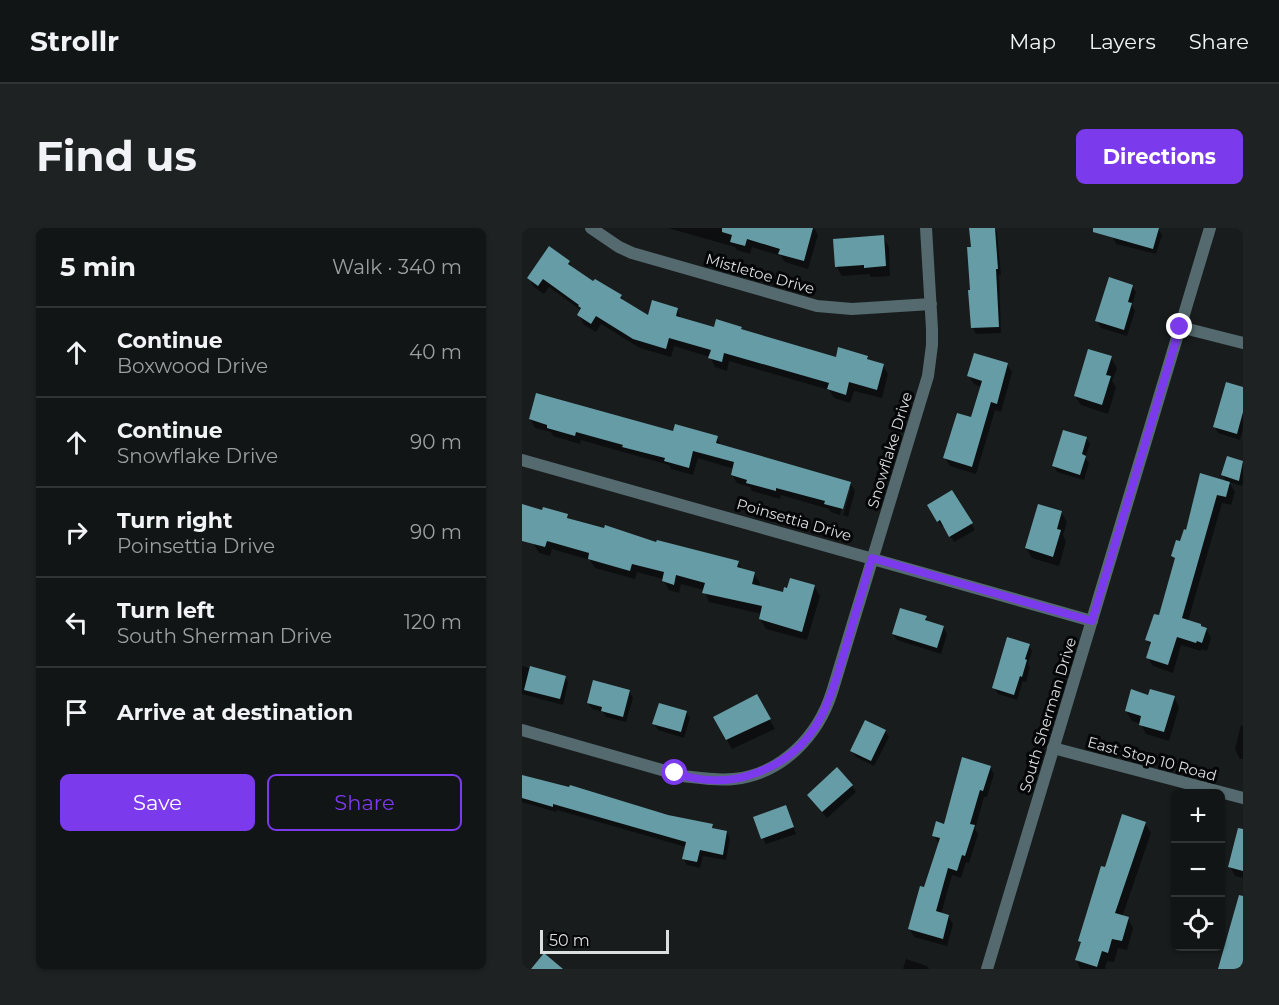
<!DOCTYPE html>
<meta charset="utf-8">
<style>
body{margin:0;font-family:Montserrat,sans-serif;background:#1f2223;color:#f1f3f6}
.controls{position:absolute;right:18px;bottom:18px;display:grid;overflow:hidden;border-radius:9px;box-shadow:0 2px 4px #0004}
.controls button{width:54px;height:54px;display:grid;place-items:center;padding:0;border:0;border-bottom:2px solid #313435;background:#121516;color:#f1f3f6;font:30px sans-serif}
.scale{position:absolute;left:18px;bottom:15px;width:129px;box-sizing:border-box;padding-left:6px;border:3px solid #dcdfe0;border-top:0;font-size:16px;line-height:21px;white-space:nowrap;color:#dcdfe0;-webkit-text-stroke:4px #050607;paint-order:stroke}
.stop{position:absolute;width:18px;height:18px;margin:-14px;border:4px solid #7c3aed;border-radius:50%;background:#fff}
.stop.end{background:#7c3aed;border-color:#fff;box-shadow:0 2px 6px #0008}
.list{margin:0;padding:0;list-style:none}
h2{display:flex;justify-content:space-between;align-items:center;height:78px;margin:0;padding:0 24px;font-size:26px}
h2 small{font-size:20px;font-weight:400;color:#9c9fa1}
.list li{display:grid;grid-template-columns:39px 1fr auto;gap:18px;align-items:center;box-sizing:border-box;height:90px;padding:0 24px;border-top:2px solid #313435}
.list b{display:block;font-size:22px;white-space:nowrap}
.list p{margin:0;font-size:20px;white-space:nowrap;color:#9c9fa1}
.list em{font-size:20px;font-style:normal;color:#9c9fa1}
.actions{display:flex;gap:12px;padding:18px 24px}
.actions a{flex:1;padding:14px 0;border:2px solid #7c3aed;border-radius:9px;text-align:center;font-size:21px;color:#7c3aed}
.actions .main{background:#7c3aed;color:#fff}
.icon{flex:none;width:33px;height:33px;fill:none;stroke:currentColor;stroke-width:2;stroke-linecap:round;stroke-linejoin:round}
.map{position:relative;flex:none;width:721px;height:741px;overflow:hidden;border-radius:9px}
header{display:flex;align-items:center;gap:36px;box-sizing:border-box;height:84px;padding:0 30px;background:#121516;border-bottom:2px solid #313435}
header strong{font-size:28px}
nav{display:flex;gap:33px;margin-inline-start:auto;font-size:21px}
.intro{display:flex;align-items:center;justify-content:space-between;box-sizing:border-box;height:144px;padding:0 36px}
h1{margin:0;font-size:42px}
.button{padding:15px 27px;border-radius:9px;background:#7c3aed;color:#fff;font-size:21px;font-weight:700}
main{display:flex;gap:36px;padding:0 36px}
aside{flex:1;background:#121516;border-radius:9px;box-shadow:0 2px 4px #0004}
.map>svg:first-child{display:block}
.shadow{fill:#0007}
.building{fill:#659ca5}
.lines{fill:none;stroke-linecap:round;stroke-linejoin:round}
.minor{stroke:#546a6e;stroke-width:12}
.tertiary{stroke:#546a6e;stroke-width:12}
.route{stroke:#7c3aed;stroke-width:8}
.labels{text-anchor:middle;stroke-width:6;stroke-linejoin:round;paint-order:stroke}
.street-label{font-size:15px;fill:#dcdfe0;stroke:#050607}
</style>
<header>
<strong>Strollr</strong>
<nav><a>Map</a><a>Layers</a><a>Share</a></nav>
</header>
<div class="intro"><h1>Find us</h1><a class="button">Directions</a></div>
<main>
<aside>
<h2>5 min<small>Walk · 340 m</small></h2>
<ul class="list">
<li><svg class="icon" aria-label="ahead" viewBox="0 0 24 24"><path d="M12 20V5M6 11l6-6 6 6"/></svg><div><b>Continue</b><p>Boxwood Drive</p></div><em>40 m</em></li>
<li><svg class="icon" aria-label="ahead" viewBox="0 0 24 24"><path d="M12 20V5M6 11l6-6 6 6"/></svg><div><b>Continue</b><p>Snowflake Drive</p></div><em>90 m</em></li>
<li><svg class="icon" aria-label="right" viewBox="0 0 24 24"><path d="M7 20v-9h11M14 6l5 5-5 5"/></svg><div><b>Turn right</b><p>Poinsettia Drive</p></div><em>90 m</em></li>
<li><svg class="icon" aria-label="left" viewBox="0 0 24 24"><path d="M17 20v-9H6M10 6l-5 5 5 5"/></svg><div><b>Turn left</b><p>South Sherman Drive</p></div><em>120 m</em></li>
<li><svg class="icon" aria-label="arrive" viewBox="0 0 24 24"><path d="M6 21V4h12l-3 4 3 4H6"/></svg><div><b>Arrive at destination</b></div></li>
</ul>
<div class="actions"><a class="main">Save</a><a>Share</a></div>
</aside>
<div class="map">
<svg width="721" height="741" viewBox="0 0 721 741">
<rect width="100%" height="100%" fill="#181c1d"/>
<path class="shadow" d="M146 0H292L296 7 286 41 263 34 259 28 230 19 228 26 215 22 213 19Z
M449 0H473L475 4 479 47H477L479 105 454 106 451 100Z
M593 0 636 1 640 7 634 26 594 16 591 9Z
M361 9 367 19 368 48 349 49 347 46 320 48 314 38Z
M47 34 51 41 72 55 99 68 102 74 127 90 155 81 159 91 193 101 219 100 220 103 315 131 345 129 347 133 361 137 366 146 360 170 332 163 328 175 312 170 307 162 207 133 205 143 193 139 188 129 152 118 149 129 118 120 79 96 74 104 62 97 57 87 60 83 27 59 22 66 12 59 7 50Z
M610 58 614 64 610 77 613 83 605 108 579 100 575 93Z
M589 130 595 140 590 153 594 159 586 186 559 177 553 168Z
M485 136 490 144 479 184 473 182 454 246 428 238 423 230 450 191 459 159 452 156 447 148Z
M721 160V201L718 212 696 205 693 199Z
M8 191 195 210 199 218 328 255 333 263 326 289 321 287 329 260H326L318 287 309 284 307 281 259 267 258 271 230 263 228 259 215 255 210 247 212 241 176 230 171 247 149 241 147 237 59 212 58 216 31 208 29 204 13 200Z
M564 210 568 216 563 230 567 235 562 252 535 244 532 238Z
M706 230 721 234V255L720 258 707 254 713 264 709 277 700 275 666 393 684 401 689 410 685 423 679 421V423L659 417 651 445 631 438 626 430 629 419 625 412 638 389 654 333 651 328 665 304 679 247 705 255 701 247Z
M429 264 453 302 432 314 422 297 420 299 407 277Z
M0 278 21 284 45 287 48 292 135 316 216 334 220 342 232 346 238 355 237 359 262 366 292 358 298 368 285 412 244 401 238 391 240 386 187 374 182 362 159 356 157 365 147 362 141 351 115 344 113 351 73 340 68 332 30 321 28 328 17 325 11 315 0 312Z
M539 284 545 294 541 307 544 313 537 338 510 330 504 320Z
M404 390 406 394 421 399 425 406 419 426 375 412 371 406Z
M507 417 510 423 506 436 508 439 504 454 501 453 495 472 476 466 472 460Z
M0 438 43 449 46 455 41 477 0 466Z
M107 463 111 470 104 494 84 489 81 484 70 481 66 475Z
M235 468 253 501 210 521 193 490Z
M627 468 652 469 657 479 647 513 624 506 619 496 610 493 604 483Z
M164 484 168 490 162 510 136 502 132 496Z
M719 497 721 498V531H718L713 521Z
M363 503 367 509 352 538 334 529 330 523Z
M468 539 472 546 465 569H462L453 601 456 606 447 635 444 634 439 650 430 647 419 686 426 688 431 696 425 718 392 709 388 701 403 661 417 615 411 607 423 597Z
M0 548 146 588 190 597 192 602 205 604 208 611 204 632 181 628 178 640 165 637 162 631 164 619 35 582 34 584 0 574Z
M330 558 334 564 305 590 286 567Z
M264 579 274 606 244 616 241 610Z
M623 595 629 605 600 689 606 691 611 700 605 722 596 720 592 734 585 733 583 741H558L555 732 560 717 558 713 584 641Z
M721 613V650L713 648 708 638Z
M384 731 405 738 407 741H381Z"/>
<path class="building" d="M200 0H291L282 33 256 26 258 21 225 11 223 18 208 14 210 7 200 4Z
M447 0H473L476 41H474L477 99 449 100 446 62H448L445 19H449Z
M571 0H637L631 21 571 4Z
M362 7 364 38 342 40V37L313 39 311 11Z
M27 18 48 33 46 36 71 53 73 51 100 67 98 70 126 87 130 72 156 80 154 88 192 99 194 91 220 99 219 101 314 129 316 119 346 128 345 131 362 136 355 162 327 154 324 167 305 161 307 155 202 125 200 134 186 130 189 122 147 110 144 121 111 111 74 88 69 96 55 87 59 80 56 78 57 77 21 51 16 58 5 50Z
M587 49 611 57 606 74 610 75 602 102 573 93Z
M566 121 590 128 584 147 589 148 580 177 552 168Z
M452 125 486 135 475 176 469 174 450 239 421 230 435 185 449 189 460 153 445 148Z
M704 154 721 159V184L715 206 691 199Z
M14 165 151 203 153 196 196 208 194 215 329 254 321 281 302 276 303 273 254 260V263L224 255 225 252 209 247 212 234 171 223 167 240 142 233 143 230 100 219 101 217 54 204 53 208 25 200V197L7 191Z
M541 202 565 209 560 226 564 228 558 247 530 238Z
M705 228 721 233 717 253 699 247Z
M678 245 708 254 704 269 695 267 660 390 679 396V398L685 400 680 415 675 413 674 415 655 409 646 437 624 430 629 414 623 412 632 386 637 387 653 330 649 328 654 312 658 313 662 301 664 302Z
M430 262 451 295 427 309 418 292 415 294 405 277Z
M0 276 20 282 21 279 46 286 45 290 82 300 83 297 134 314 135 312 217 333 215 339 233 344 230 356 261 364 262 359 265 360 268 350 293 357 280 404 237 391 240 378 180 365 183 355 154 347 152 357 140 353 142 344 110 336 108 343 66 331 67 325 25 313 23 319 0 313Z
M516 276 540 283 535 301 539 302 531 329 503 320Z
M378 380 405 388 403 392 422 398 415 420 370 406Z
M485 409 508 416 503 431 505 432 500 449 498 448 492 467 470 460Z
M8 438 44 448 38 471 2 462Z
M71 452 108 462 101 489 79 483 80 479 65 475Z
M609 461 626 467 628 461 653 468 642 504 617 497 619 488 603 483Z
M235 466 249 491 204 512 191 489Z
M137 475 165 483 159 504 130 496Z
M343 492 364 502 349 533 328 523Z
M440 529 469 538 461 563 458 562 448 596 453 597 443 628 440 627 435 643 426 640 414 683 427 687 421 711 386 701 398 658 402 659 418 610 410 608 414 593 422 596Z
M315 539 331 557 300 584 285 567Z
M0 547 47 559 48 557 146 587 191 596 190 600 205 603 201 627 178 622 175 634 160 631 164 614 31 576V579L0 570Z
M264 577 272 599 239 611 231 589Z
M600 586 624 594 593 685 607 689 600 713 590 711 586 725 580 723 575 739 553 732 559 714 556 713 579 638 583 639Z
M716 600 721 601V643L706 639Z
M717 667 721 668V741H696Z
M22 725 41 741H9Z"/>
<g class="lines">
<path class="minor" d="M69 0 97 19 110 25 295 78 330 81 409 76
M658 99 721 115
M0 232 570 393
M0 502 161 548C178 550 195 553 212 551 260 546 296 508 310 464L406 148 410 117V101L404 0
M531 520 721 570"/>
<path class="tertiary" d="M465 741 688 0"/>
</g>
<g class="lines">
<path class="route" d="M153 545C176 553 203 555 225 548 292 528 305 483 323 422 332 391 341 361 350 330L570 393 658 99"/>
</g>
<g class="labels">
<g class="street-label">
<text transform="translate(238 46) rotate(16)" y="5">Mistletoe Drive</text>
<text transform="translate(368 222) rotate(-73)" y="5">Snowflake Drive</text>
<text transform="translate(272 292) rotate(16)" y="5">Poinsettia Drive</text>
<text transform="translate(526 487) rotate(-73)" y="5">South Sherman Drive</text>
<text transform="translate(630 531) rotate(15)" y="5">East Stop 10 Road</text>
</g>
</g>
</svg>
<div class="controls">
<button>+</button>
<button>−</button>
<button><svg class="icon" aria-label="locate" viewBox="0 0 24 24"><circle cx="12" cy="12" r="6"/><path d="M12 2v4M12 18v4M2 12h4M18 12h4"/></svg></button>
</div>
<div class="scale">50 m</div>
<div class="stop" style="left:153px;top:545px"></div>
<div class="stop end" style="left:658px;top:99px"></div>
</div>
</main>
